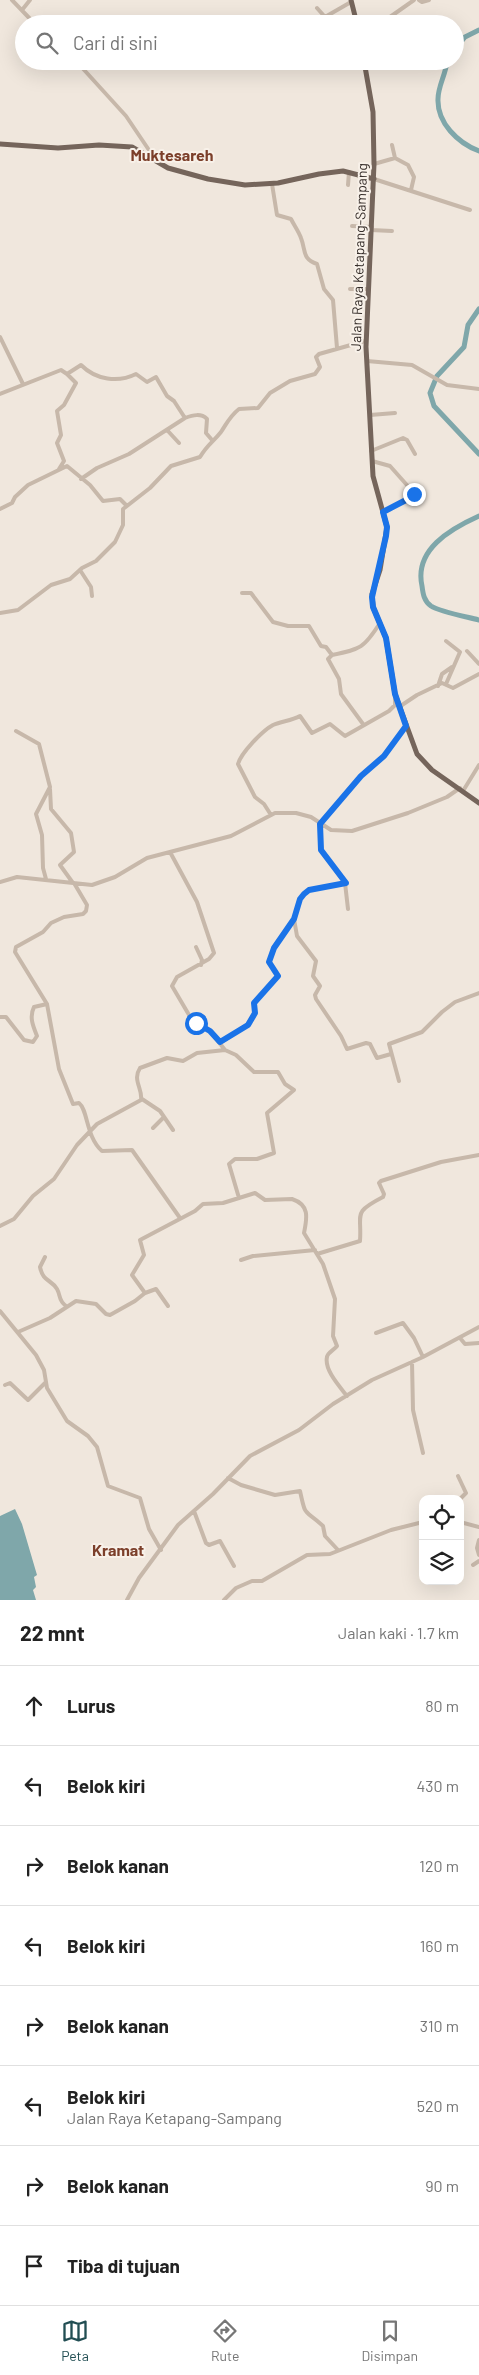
<!DOCTYPE html>
<html lang="id">
<meta charset="utf-8">
<style>
body{margin:0;font-family:Barlow,sans-serif;background:#f6f6f6;color:#222}
.controls{position:absolute;right:15px;bottom:15px;display:grid;overflow:hidden;border-radius:10px;box-shadow:0 5px 20px #0002}
.controls button{width:45px;height:45px;display:grid;place-items:center;padding:0;border:0;border-bottom:1px solid #e0e0e0;background:#fff;color:#222;font:25px sans-serif}
.stop{position:absolute;width:15px;height:15px;margin:-11px;border:4px solid #1a73e8;border-radius:50%;background:#fff}
.stop.end{background:#1a73e8;border-color:#fff;box-shadow:0 1px 5px #0008}
.list{margin:0;padding:0;list-style:none}
h2{display:flex;justify-content:space-between;align-items:center;height:65px;margin:0;padding:0 20px;font-size:21px}
h2 small{font-size:16px;font-weight:400;color:#767676}
.list li{display:grid;grid-template-columns:32px 1fr auto;gap:15px;align-items:center;box-sizing:border-box;height:80px;padding:0 20px;border-top:1px solid #e0e0e0}
.list b{display:block;font-size:19px;white-space:nowrap}
.list p{margin:0;font-size:16px;white-space:nowrap;color:#767676}
.list em{font-size:16px;font-style:normal;color:#767676}
.icon{flex:none;width:28px;height:28px;fill:none;stroke:currentColor;stroke-width:2;stroke-linecap:round;stroke-linejoin:round}
.map{position:relative;flex:none;width:479px;height:1600px;overflow:hidden}
.search{position:absolute;background:#fff;box-shadow:0 5px 20px #0002;left:15px;right:15px;top:15px;height:55px;display:flex;align-items:center;gap:12px;box-sizing:border-box;padding:0 18px;border-radius:28px;color:#767676;font-size:19px}
.sheet{height:705px;background:#fff}
nav{display:flex;justify-content:space-around;align-items:center;box-sizing:border-box;height:70px;border-top:1px solid #e0e0e0;background:#fff;font-size:14px;color:#767676}
nav a{display:grid;justify-items:center;gap:2px}
nav .on{color:#224e53}
.map>svg:first-child{display:block}
.water{fill:#7fa7aa}
.lines{fill:none;stroke-linecap:round;stroke-linejoin:round}
.river{stroke:#7fa7aa;stroke-width:5}
.minor{stroke:#c7b8aa;stroke-width:4}
.major{stroke:#75655b;stroke-width:5}
.route{stroke:#1a73e8;stroke-width:6}
.labels{text-anchor:middle;stroke-width:4;stroke-linejoin:round;paint-order:stroke}
.street-label{font-size:14px;fill:#352d29;stroke:#f8f1e9}
.quarter-label{font-size:16px;font-weight:bold;fill:#7c3f2a;stroke:#f8f1e9}
</style>
<div class="map">
<svg width="479" height="1600" viewBox="0 0 479 1600">
<rect width="100%" height="100%" fill="#f0e7dd"/>
<path class="water" d="M15 1509 22 1524 37 1575 34 1577 36 1587 33 1590 36 1600H0V1516Z"/>
<g class="lines">
<path class="river" d="M455 49 465 37 479 30
M447 61C446 74 438 86 438 99 437 123 458 143 479 151
M479 309 468 325 464 347 437 376 430 393 434 406 479 454
M479 516C450 529 414 550 422 586 423 594 424 601 431 606 440 612 468 617 479 620"/>
<path class="minor" d="M12 0 35 24
M419 0 422 2 429 0
M317 8 325 17 351 2
M22 10 30 0
M380 24 414 0
M76 61 126 116 155 159
M392 145 395 158
M374 164 395 158 408 165 414 177 411 190
M374 179 470 210
M272 184 277 215 291 219C294 225 299 232 301 238 306 251 302 259 317 264L324 289 333 300 337 348
M348 185 349 172
M352 226 372 227
M371 230 392 231
M350 289H368
M0 337 23 384
M367 361 412 365 447 385 479 389
M0 394 61 370 67 374 81 365C96 380 118 383 136 374L147 382 156 377 167 396 174 401 185 418
M370 415 395 413
M167 430 179 443
M371 451 403 438 407 440 415 454
M372 461 390 466 414 493 406 500 383 512
M59 469 64 461 57 443 61 435 57 411 64 405 76 383 67 374
M81 479 97 468 129 454 185 418C193 415 201 413 207 419L206 433 212 440
M0 509 12 503 15 497 28 485 67 466 90 485 103 501 120 499 126 505
M80 570 91 587 92 596
M242 593H251L273 622 288 626H309L321 646 326 647 332 655C361 649 364 648 380 623
M0 613 18 610 51 585 70 579 82 568 96 561 115 542 123 525V509L150 488 171 466 200 457C207 445 213 442 221 432 227 423 230 416 239 409L258 408 270 393 290 381 315 374 320 367 316 357 319 354 365 341
M446 641 460 652 446 684
M467 651 479 664
M332 655 328 659 339 679 341 694 363 724
M438 686 442 674 452 667
M399 707 417 695 442 683 453 688 479 674
M16 731 39 744 50 787 36 814 42 835 43 868 46 879
M50 789 51 809 71 833 74 852 60 865 73 883
M463 791 479 765
M271 815 264 804 255 797 238 764C241 753 262 731 273 725 282 721 291 721 300 716L312 733 330 724 345 736 389 711 395 705V699
M320 824 361 776 384 756 406 726
M321 825V850L345 883 348 909
M170 852 197 902 214 953 209 959 177 977 172 986 192 1020 210 1031 225 1050 236 1055 254 1072H278L285 1084 294 1090 267 1113 274 1153 257 1159H235L229 1164 239 1198
M0 882 17 877 92 885 115 877 147 858 231 836 275 813H296L311 817 331 830 352 831 408 813 447 797 460 788
M74 883 87 905 86 911 83 914 64 917 51 923 43 932 16 947 15 952 47 1004 59 1069 73 1104 79 1103C88 1110 86 1137 102 1151L132 1150 180 1218
M294 919 297 936 316 961 313 976 320 986 315 995 316 999 341 1036 347 1049 366 1043 370 1044 377 1058 391 1054
M196 947 202 960 201 965
M0 1017H6L24 1040 33 1042 37 1036C33 1026 29 1017 34 1007L47 1004
M220 1043 247 1025 255 1013 254 1003 278 976 269 962 274 947 294 919 300 899 304 894 309 890 345 883
M399 1081 389 1044 422 1032 442 1012 455 1002 479 993
M142 1099 160 1111 173 1130
M153 1128 164 1117
M0 1226 14 1219 33 1196 54 1179 77 1145 97 1124 141 1100C143 1089 132 1080 140 1068L167 1058 183 1061 197 1053 225 1050
M317 1254 360 1241C362 1213 352 1213 383 1197L384 1194 379 1183 381 1181 441 1162 479 1155
M45 1257 40 1267C43 1282 51 1279 57 1289 61 1296 58 1300 66 1306
M241 1260 253 1256 315 1250
M145 1293 156 1289 168 1306
M0 1311 36 1355 44 1370 47 1388 67 1421 88 1436 97 1447 108 1486 140 1498 149 1529 161 1550
M18 1332 50 1318 76 1301 96 1304 106 1314 110 1315 135 1301 145 1293 132 1275 144 1255 140 1240 195 1211 203 1204 223 1203 255 1193 265 1200 292 1199C310 1205 307 1218 304 1233L323 1264 335 1299 333 1336 337 1346C334 1350 327 1353 327 1357 324 1370 340 1387 347 1396
M376 1333 403 1323 414 1338 423 1357
M460 1338 465 1344 479 1343
M412 1362 413 1410 423 1453
M5 1385 10 1383 28 1400 45 1383
M458 1476 466 1493 460 1499
M228 1478 241 1485 275 1495 300 1491C306 1519 304 1508 323 1526L325 1536 338 1550
M194 1511 206 1543 209 1545 220 1541 234 1566
M460 1522 479 1527
M479 1540 477 1548 479 1555
M473 1565 479 1561
M127 1600 139 1578 178 1525 213 1494 250 1456 299 1430 333 1404 372 1380 423 1357 479 1327
M224 1600 236 1588 252 1581H262L307 1555 330 1554 391 1530 423 1522"/>
<path class="major" d="M351 0 357 24
M364 61 373 112 374 164 366 347 373 476 387 527 380 570 372 594 373 607 386 638 395 694 417 754 432 770 479 803
M0 144 58 148 99 145 132 147 168 168 208 179 245 185 278 183 319 174 343 171 374 179"/>
</g>
<g class="lines">
<path class="route" d="M196 1023 210 1031 220 1042 248 1025 255 1013 254 1003 278 976 269 962 274 948 294 919 300 899 304 894 309 890 346 883 321 850 320 824 361 776 384 756 406 726 395 694 386 638 373 607 372 597 386 536 387 527 383 512 406 500 414 494"/>
</g>
<g class="labels">
<g class="street-label">
<text transform="translate(359 257) rotate(-88)" y="5">Jalan Raya Ketapang-Sampang</text>
</g>
<g class="quarter-label">
<text x="172" y="161">Muktesareh</text>
<text x="118" y="1556">Kramat</text>
</g>
</g>
</svg>
<div class="controls">
<button><svg class="icon" aria-label="locate" viewBox="0 0 24 24"><circle cx="12" cy="12" r="6"/><path d="M12 2v4M12 18v4M2 12h4M18 12h4"/></svg></button>
<button><svg class="icon" aria-label="layers" viewBox="0 0 24 24"><path d="M12 4l9 5-9 5-9-5zM3 14l9 5 9-5"/></svg></button>
</div>
<div class="stop" style="left:196px;top:1023px"></div>
<div class="stop end" style="left:414px;top:494px"></div>
<div class="search"><svg class="icon" aria-label="search" viewBox="0 0 24 24"><circle cx="10" cy="10" r="6"/><path d="M15 15l6 6"/></svg>Cari di sini</div>
</div>
<section class="sheet">
<h2>22 mnt<small>Jalan kaki · 1.7 km</small></h2>
<ul class="list">
<li><svg class="icon" aria-label="ahead" viewBox="0 0 24 24"><path d="M12 20V5M6 11l6-6 6 6"/></svg><div><b>Lurus</b></div><em>80 m</em></li>
<li><svg class="icon" aria-label="left" viewBox="0 0 24 24"><path d="M17 20v-9H6M10 6l-5 5 5 5"/></svg><div><b>Belok kiri</b></div><em>430 m</em></li>
<li><svg class="icon" aria-label="right" viewBox="0 0 24 24"><path d="M7 20v-9h11M14 6l5 5-5 5"/></svg><div><b>Belok kanan</b></div><em>120 m</em></li>
<li><svg class="icon" aria-label="left" viewBox="0 0 24 24"><path d="M17 20v-9H6M10 6l-5 5 5 5"/></svg><div><b>Belok kiri</b></div><em>160 m</em></li>
<li><svg class="icon" aria-label="right" viewBox="0 0 24 24"><path d="M7 20v-9h11M14 6l5 5-5 5"/></svg><div><b>Belok kanan</b></div><em>310 m</em></li>
<li><svg class="icon" aria-label="left" viewBox="0 0 24 24"><path d="M17 20v-9H6M10 6l-5 5 5 5"/></svg><div><b>Belok kiri</b><p>Jalan Raya Ketapang-Sampang</p></div><em>520 m</em></li>
<li><svg class="icon" aria-label="right" viewBox="0 0 24 24"><path d="M7 20v-9h11M14 6l5 5-5 5"/></svg><div><b>Belok kanan</b></div><em>90 m</em></li>
<li><svg class="icon" aria-label="arrive" viewBox="0 0 24 24"><path d="M6 21V4h12l-3 4 3 4H6"/></svg><div><b>Tiba di tujuan</b></div></li>
</ul>
</section>
<nav>
<a class="on"><svg class="icon" aria-label="map" viewBox="0 0 24 24"><path d="M3 6l6-2 6 2 6-2v14l-6 2-6-2-6 2zM9 4v14M15 6v14"/></svg>Peta</a>
<a><svg class="icon" aria-label="directions" viewBox="0 0 24 24"><path d="M12 3l9 9-9 9-9-9zM9 14v-3h6M13 9l2 2-2 2"/></svg>Rute</a>
<a><svg class="icon" aria-label="saved" viewBox="0 0 24 24"><path d="M7 4h10v16l-5-4-5 4z"/></svg>Disimpan</a>
</nav>
